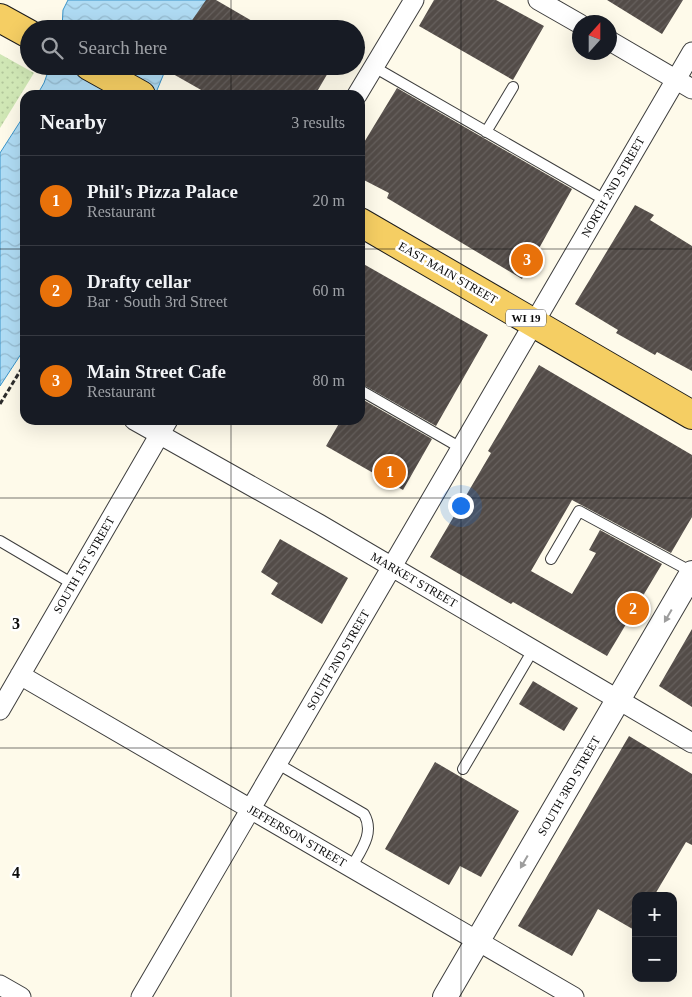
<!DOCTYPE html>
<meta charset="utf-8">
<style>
body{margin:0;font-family:"Times New Roman",serif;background:#242831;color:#f1f3f6}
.controls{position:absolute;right:15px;bottom:15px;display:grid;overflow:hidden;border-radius:10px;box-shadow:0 5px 20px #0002}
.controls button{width:45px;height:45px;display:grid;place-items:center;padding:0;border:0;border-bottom:1px solid #363941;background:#171b24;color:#f1f3f6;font:25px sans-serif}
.compass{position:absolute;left:572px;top:15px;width:45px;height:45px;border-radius:50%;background:#171b24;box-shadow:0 5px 20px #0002;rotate:21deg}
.you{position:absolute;left:460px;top:505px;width:18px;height:18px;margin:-12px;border:4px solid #fff;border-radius:50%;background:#1a73e8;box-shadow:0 0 0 8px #1a73e833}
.badge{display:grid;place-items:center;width:32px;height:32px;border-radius:50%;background:#d6989e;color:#fff;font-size:16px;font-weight:700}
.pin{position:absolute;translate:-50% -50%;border:2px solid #fff;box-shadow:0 1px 5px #0006}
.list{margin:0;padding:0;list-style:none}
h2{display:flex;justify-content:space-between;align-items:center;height:65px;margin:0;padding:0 20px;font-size:21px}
h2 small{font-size:16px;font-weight:400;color:#9ea1a6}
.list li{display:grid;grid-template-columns:32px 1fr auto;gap:15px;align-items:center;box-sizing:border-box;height:90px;padding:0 20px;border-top:1px solid #363941}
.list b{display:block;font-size:19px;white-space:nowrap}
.list p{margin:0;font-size:16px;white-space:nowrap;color:#9ea1a6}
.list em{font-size:16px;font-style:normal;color:#9ea1a6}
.icon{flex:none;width:28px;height:28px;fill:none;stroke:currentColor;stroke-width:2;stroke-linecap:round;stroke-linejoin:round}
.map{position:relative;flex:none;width:692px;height:997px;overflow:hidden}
.search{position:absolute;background:#171b24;box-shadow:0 5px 20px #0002;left:20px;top:20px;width:345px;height:55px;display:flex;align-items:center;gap:12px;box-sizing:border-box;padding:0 18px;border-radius:28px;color:#9ea1a6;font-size:19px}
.panel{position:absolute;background:#171b24;box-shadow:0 5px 20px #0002;left:20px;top:90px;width:345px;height:335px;border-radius:15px}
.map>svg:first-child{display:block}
.grass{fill:url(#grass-dots)}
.water{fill:url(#water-waves);stroke:#3993c9}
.building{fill:url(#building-hatch)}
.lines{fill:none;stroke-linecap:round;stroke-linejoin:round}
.service-casing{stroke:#3e3e3e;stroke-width:12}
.minor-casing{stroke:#3e3e3e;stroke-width:21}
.tertiary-casing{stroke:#3e3e3e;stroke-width:26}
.primary-casing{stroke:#1c1c1c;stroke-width:30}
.path{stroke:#2d2d2d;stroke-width:3;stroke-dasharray:5 2.5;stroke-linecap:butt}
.service{stroke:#fff;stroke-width:10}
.minor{stroke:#fff;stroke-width:19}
.tertiary{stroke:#fff;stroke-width:24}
.primary{stroke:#f5ce63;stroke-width:28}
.oneway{fill:#9d9d9d}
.grid{fill:none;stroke:#0b0b0b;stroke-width:1;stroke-opacity:0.55}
.labels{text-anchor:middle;stroke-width:5;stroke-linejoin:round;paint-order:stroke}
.shield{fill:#fff;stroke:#545454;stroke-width:1}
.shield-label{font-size:11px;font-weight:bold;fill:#0b0b0b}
.street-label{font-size:12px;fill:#0b0b0b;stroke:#fff}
.grid-label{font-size:16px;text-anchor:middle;font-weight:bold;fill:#0b0b0b;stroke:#fff;stroke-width:5;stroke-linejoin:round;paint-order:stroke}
</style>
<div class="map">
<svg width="692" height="997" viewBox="0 0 692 997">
<defs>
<pattern id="grass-dots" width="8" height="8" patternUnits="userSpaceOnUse" patternTransform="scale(1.25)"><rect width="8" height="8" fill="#d0e7b5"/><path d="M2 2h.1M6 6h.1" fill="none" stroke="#b1c59a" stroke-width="1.8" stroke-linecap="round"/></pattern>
<pattern id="water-waves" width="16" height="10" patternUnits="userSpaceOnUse" patternTransform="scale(1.25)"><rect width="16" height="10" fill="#b0dcf4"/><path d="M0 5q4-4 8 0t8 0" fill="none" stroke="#96bbd0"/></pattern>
<pattern id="building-hatch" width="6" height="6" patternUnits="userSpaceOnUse" patternTransform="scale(1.25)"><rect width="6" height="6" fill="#534c48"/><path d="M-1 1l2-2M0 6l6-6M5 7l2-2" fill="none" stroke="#67615e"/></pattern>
</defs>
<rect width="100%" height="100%" fill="#fefaea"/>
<path class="grass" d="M0 54 34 73 0 128Z"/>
<path class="water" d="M68 0H216L194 29H62L63 10Z
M50 66H167L155 95H37L44 83Z
M25 114V348L0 386V153Z"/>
<path class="building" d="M206 0H216L266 29H186Z
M434 0H496L544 26 513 80 419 26Z
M607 0H683L662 34Z
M159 66H332L315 95H210Z
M397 88 572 189 522 279 387 198 389 193 360 178V149Z
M635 205 654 215 650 220 692 246V371L657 352 655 355 616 333 618 330 575 304Z
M360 262 488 335 436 426 360 383Z
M539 365 692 455V517L671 553 572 500 531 571 572 594 596 553 589 550 600 530 662 564 607 656 513 602 511 604 430 557 491 453 488 451Z
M360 398 432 439 403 490 326 446 341 420H360Z
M280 539 348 578 322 624 271 594 278 583 261 572Z
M692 629V707L659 686Z
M533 681 578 708 564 731 519 704Z
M629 736 692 774V845L686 842 654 896H636V931L598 909 572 956 518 926Z
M435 762 519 811 481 877 460 866 449 885 385 849Z"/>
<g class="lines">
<g class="service-casing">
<path id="service" d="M374 67 605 200
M486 132 513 87
M360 390 461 448
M0 541 73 584
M551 559 579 511 692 572
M278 764 364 814C375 833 361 850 351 868
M463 769 533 650"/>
</g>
<g class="minor-casing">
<path id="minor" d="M538 0 580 24
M610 41 692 89
M357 95 414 0
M134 420 319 524 692 743
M20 675 574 997
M0 710 168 420
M0 985 21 997
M141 997 692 52"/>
</g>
<g class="tertiary-casing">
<path id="tertiary" d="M445 997 692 573"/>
</g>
<g class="primary-casing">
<path id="primary" d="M0 18 29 34
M89 66 141 95
M360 222 692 415"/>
</g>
<path class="path" d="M0 404 25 363"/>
<use href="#service" class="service"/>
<use href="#minor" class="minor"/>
<use href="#tertiary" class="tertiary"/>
<use href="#primary" class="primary"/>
</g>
<defs><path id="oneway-solid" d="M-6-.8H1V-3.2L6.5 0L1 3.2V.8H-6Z" transform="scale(1.25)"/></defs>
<g class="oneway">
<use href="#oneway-solid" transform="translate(668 616) rotate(120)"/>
<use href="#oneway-solid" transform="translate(524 862) rotate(120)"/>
</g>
<path class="grid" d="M231 0V29M461 0V997M231 66V95M0 249H25M360 249H692M231 420V997M0 498H692M0 748H692"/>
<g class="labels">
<rect class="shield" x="506" y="309.5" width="40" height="17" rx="4"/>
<g class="shield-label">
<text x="526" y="322">WI 19</text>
</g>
<g class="street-label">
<text transform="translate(613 187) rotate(-60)" y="4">NORTH 2ND STREET</text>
<text transform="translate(448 273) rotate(30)" y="4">EAST MAIN STREET</text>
<text transform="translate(84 565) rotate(-60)" y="4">SOUTH 1ST STREET</text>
<text transform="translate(414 580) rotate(30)" y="4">MARKET STREET</text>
<text transform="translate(338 660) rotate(-60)" y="4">SOUTH 2ND STREET</text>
<text transform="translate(569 786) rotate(-60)" y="4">SOUTH 3RD STREET</text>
<text transform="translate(297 836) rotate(30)" y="4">JEFFERSON STREET</text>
</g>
</g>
<g class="grid-label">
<text x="16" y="629">3</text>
<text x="16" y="878">4</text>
</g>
</svg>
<div class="controls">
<button>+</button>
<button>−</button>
</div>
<svg class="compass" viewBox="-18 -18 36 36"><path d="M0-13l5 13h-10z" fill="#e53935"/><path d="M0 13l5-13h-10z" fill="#9ea1a6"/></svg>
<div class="you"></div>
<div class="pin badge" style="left:390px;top:472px;background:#e8710a">1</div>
<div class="pin badge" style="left:633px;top:609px;background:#e8710a">2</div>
<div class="pin badge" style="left:527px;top:260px;background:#e8710a">3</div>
<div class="search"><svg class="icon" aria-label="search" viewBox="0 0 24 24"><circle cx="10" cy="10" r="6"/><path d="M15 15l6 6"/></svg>Search here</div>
<section class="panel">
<h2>Nearby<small>3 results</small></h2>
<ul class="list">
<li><span class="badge" style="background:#e8710a">1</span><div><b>Phil's Pizza Palace</b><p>Restaurant</p></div><em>20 m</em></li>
<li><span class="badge" style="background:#e8710a">2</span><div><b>Drafty cellar</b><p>Bar · South 3rd Street</p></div><em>60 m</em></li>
<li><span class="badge" style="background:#e8710a">3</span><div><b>Main Street Cafe</b><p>Restaurant</p></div><em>80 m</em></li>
</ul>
</section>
</div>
